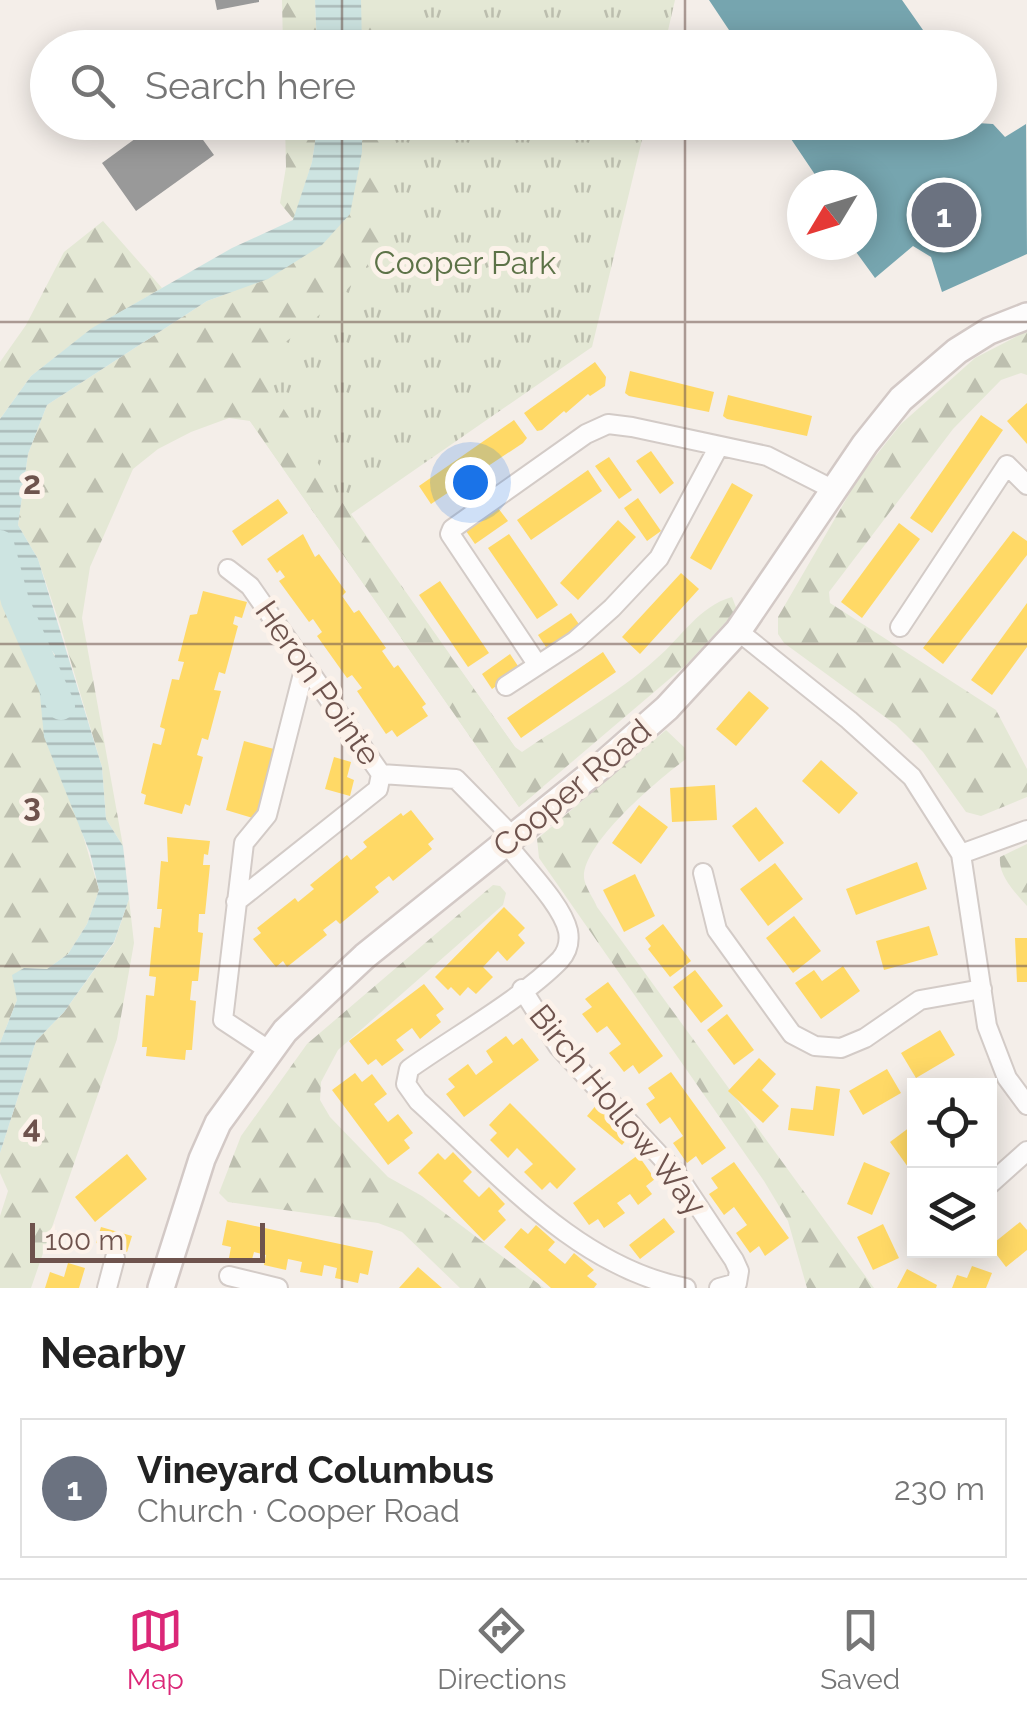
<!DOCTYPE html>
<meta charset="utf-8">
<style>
body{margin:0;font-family:Raleway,sans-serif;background:#f2f2f2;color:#222}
.controls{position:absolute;right:30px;bottom:30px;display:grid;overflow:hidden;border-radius:0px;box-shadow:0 5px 25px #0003}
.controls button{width:90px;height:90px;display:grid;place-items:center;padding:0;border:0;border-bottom:2px solid #e0e0e0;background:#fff;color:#222;font:50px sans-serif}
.compass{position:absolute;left:787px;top:170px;width:90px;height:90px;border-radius:50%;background:#fff;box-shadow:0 5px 25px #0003;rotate:232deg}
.scale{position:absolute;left:30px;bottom:25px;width:235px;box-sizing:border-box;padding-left:10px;border:5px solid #6e534d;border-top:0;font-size:28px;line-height:35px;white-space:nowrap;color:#6e534d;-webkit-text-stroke:8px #fcf2ea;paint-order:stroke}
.you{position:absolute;left:470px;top:482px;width:35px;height:35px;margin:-25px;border:8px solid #fff;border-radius:50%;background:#1a73e8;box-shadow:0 0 0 15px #1a73e833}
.badge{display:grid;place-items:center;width:65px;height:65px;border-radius:50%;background:#db2777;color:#fff;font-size:32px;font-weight:700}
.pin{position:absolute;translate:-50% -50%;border:5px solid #fff;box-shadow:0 2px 10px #0006}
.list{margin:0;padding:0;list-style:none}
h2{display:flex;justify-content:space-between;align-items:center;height:130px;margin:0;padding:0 40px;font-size:42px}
h2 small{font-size:32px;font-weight:400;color:#767676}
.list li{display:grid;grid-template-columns:65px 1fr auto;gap:30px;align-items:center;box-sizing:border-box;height:140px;margin:0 20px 20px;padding:0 20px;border:2px solid #e0e0e0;border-radius:0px}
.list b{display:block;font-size:38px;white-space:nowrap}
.list p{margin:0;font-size:32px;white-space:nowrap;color:#767676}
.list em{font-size:32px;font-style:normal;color:#767676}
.icon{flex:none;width:55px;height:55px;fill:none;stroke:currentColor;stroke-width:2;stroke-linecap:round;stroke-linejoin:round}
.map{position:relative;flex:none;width:1027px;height:1288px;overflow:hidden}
.search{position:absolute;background:#fff;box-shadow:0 5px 25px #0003;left:30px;right:30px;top:30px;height:110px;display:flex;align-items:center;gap:25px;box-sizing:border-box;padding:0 35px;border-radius:55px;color:#767676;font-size:38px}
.sheet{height:290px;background:#fff}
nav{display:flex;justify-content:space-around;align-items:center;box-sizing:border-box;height:140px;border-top:2px solid #e0e0e0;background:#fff;font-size:28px;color:#767676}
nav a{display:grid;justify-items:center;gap:5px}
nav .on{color:#db2777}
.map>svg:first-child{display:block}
.grass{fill:url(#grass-tufts)}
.forest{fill:url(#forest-firs)}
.water{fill:url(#water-rules)}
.homes{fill:#ffd966}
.public{fill:#76a5af}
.industry{fill:#999}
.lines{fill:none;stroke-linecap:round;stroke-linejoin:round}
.river{stroke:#cde4e1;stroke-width:28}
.street-casing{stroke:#d3cbc7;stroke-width:22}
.secondary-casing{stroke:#d3c9c6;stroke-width:30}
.street{stroke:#fdfcfc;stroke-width:18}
.secondary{stroke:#fdfcfc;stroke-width:25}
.grid{fill:none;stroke:#6e534d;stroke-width:2.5;stroke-opacity:0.55}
.labels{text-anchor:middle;stroke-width:10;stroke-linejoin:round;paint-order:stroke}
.park-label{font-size:32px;fill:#5c7247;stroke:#fcf2ea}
.street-label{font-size:32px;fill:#6e534d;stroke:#fcf2ea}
.grid-label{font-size:32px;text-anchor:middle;font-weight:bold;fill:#6e534d;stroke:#fcf2ea;stroke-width:10;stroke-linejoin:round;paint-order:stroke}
</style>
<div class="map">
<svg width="1027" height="1288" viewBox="0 0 1027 1288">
<defs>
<pattern id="grass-tufts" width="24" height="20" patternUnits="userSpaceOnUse" patternTransform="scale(2.5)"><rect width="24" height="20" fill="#e4e8d5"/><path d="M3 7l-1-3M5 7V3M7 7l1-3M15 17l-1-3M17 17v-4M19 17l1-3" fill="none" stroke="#bdbfaf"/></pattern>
<pattern id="forest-firs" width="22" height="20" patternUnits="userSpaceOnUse" patternTransform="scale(2.5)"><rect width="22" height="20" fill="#e4e8d5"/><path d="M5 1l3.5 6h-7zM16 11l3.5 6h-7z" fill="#bdbfaf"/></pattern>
<pattern id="water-rules" width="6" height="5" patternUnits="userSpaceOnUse" patternTransform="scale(2.5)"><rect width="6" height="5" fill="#cde4e1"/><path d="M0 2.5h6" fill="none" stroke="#abbbb9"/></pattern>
</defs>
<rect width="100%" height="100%" fill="#f4eee9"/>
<path class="grass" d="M332 0H675L664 48 336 47Z
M337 123H646L592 347 351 514 543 787 519 807 185 328 336 206Z"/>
<path class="forest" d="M282 0H315L317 47H283Z
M361 0H385L388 10V47H362Z
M285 123H318L312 162 294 220 280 203 286 167Z
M362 123H386C386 155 389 191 385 224 377 279 304 326 263 360L261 373 350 514 515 747 522 752C566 722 616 695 656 659 682 637 699 606 732 597L737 610 687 664 519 807 250 421 229 418 191 432 158 449 133 469 90 567 82 618 123 846 106 819 102 767 60 625 38 559 18 525 28 454 47 405 207 301 268 279 362 152Z
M103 221 162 288 93 328 31 376 0 419V362L26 325 64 252Z
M1027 331V375L1021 373 1001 380 953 429 829 592 830 603 996 710 1027 769V797L981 816 966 812 923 752 896 725 784 643 778 634V617L859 477 901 424 975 358Z
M0 578 55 656 39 685 99 890 87 924 68 954 47 969 24 968 17 1000 0 1043Z
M666 730 685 748 686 759C660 778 582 843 584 878 585 887 594 899 597 907L874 1288H807L788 1221 764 1181 539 858 537 839Z
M1027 844V906C1015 892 998 876 1000 857Z
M493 885 500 886 506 893 503 905 338 1050 321 1082 320 1100 330 1117 388 1177 422 1196 544 1288H460L402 1232 378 1223 228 1202 219 1193 241 1136 307 1044Z
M129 899 134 943 117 1039 31 1288H0V1216L8 1191 0 1173V1153L36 1041 64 1012 114 943Z"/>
<path class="water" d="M315 0H361L362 47H317Z
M318 123H362V152L350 214 322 245 268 279 207 301 47 405 28 454 18 525 38 559 102 767 106 819 123 846 129 899 114 942 64 1012 36 1041 0 1153V1043L17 1000 12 975 24 968 47 969 68 954 87 924 99 890 90 853 44 737 39 685 55 655 0 578V419L31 376 92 328 232 248 293 220 312 162Z"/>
<path class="homes" d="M595 362 606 377 605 386 590 396 588 394 566 413 564 411 542 430 537 431 524 413Z
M630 371 714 392 709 412 629 396 625 393Z
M728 395 812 416 807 436 727 419 723 416Z
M1027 403V444L1007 421Z
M981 415 1003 430 932 533 910 518Z
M514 420 527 438 523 443 431 504 419 486Z
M651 451 674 483 660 494 636 461Z
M609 457 632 490 619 499 595 466Z
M588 470 602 491 531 540 517 520Z
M732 483 753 495 711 570 690 558Z
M638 498 661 531 647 541 624 508Z
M278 499 288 513 242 546 232 531Z
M498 508 508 521 475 544 466 531Z
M618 520 636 537 578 600 560 583Z
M899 523 920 539 862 618 841 602Z
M1013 531 1027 541V555L943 664 923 648Z
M303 534 315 557 319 554 346 592 342 596 354 613 359 610 386 648 382 651 394 668 398 665 426 704 422 707 428 716 397 737 392 730 386 734 357 691 362 688 352 675 347 678 317 636 322 632 313 619 309 622 279 581 285 577 280 570 277 573 267 559Z
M509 534 558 605 537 619 488 548Z
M681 573 699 589 640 654 622 637Z
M440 581 489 653 468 667 419 595Z
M203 591 247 602 242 618 235 616 233 624 238 626 225 674 219 672 214 690 221 691 208 740 202 738 197 755 203 757 190 806 185 804 182 814 144 804 146 795 141 793 153 743 161 745 165 729 160 727 172 679 179 680 184 662 178 661 190 615 197 614Z
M1027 603V647L992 695 971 680Z
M571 613 581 627 548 650 538 635Z
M603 652 616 672 521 738 507 718Z
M510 654 520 669 492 689 482 674Z
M749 691 769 708 736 746 716 729Z
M244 741 274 749 256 819 226 810Z
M334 757 351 762 347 777 354 780 350 796 325 789Z
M821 760 858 793 839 814 802 781Z
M715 785 717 820 672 822 670 788Z
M639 805 668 827 641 864 612 843Z
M756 807 784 843 759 862 732 826Z
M411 810 434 839 428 844 432 849 393 881 389 876 375 887 379 892 340 924 336 920 323 930 327 935 287 967 283 961 276 967 253 939 261 933 257 928 295 898 298 902 314 889 310 885 347 855 351 860 367 847 363 842 401 813 403 816Z
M167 837 210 841 208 855 204 854 203 865H210L205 914H199L198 932 203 933 198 981H192L190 1000 196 1001 192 1050H186L185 1060 146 1056 147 1047H142L146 995 154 996 156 977 149 976 154 927 160 928 162 909H157L161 861 168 862Z
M917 862 927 889 856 915 846 889Z
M775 863 803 899 768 926 740 889Z
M635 874 655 916 624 932 603 890Z
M504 907 525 928 518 935 525 943 507 961 498 951 483 967 493 977 476 994 468 987 460 996 451 987 448 990 435 977Z
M794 916 821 951 793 973 766 938Z
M663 924 691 961 670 977 648 949 651 946 645 938Z
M929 926 938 955 884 970 876 941Z
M1015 938H1027V982H1017Z
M843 966 860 991 821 1019 795 983 814 970 822 981Z
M695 970 723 1006 701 1023 673 987Z
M608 982 663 1056 639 1074 633 1065 624 1072 609 1053 621 1044 607 1026 597 1033 582 1014 592 1007 585 999Z
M424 984 444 1009 436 1015 441 1022 420 1039 412 1028 396 1040 404 1050 382 1066 376 1059 368 1065 349 1041Z
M727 1014 754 1050 734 1065 707 1030Z
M940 1030 955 1055 916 1078 901 1053Z
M506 1036 513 1045 522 1038 539 1060 464 1117 446 1094 455 1087 448 1079 468 1064 476 1075 493 1062 486 1051Z
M759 1058 776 1074 762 1090 779 1106 763 1123 728 1091Z
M887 1069 901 1093 863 1115 849 1091Z
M671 1072 726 1148 702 1165 696 1156 687 1163 673 1143 683 1136 670 1117 660 1124 646 1104 655 1098 648 1088Z
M355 1073 362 1082 372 1074 387 1094 374 1104 388 1122 398 1114 413 1133 404 1140 410 1148 388 1165 332 1090Z
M816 1086 840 1089 834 1136 788 1130 791 1108 813 1110Z
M510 1103 576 1169 557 1189 550 1182 542 1190 524 1172 533 1164 517 1148 508 1158 490 1140 497 1133 489 1125Z
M598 1103 633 1132 622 1145 587 1116Z
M914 1124V1162L908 1167 890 1142Z
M453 1152 472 1172 463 1181 479 1197 489 1187 505 1204 498 1211 506 1220 484 1241 418 1173 438 1153 445 1160Z
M127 1154 147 1179 95 1222 75 1197Z
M638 1155 655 1179 646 1186 652 1194 638 1205 630 1194 617 1203 625 1213 604 1228 598 1219 589 1225 573 1203Z
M734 1162 789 1238 765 1256 759 1246 750 1253 736 1233 747 1225 734 1207 724 1215 709 1194 718 1188 711 1178Z
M864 1162 890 1173 872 1215 847 1204Z
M664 1218 675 1232 640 1259 629 1245Z
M227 1220 373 1251 368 1275 360 1273 358 1283 335 1278 337 1268 324 1265 322 1276 300 1272 302 1262 288 1259 286 1270 264 1265 266 1255 254 1252 251 1263 229 1258 231 1247 222 1245Z
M1020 1222 1027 1230V1250L1006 1267 990 1246Z
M883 1224 899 1258 873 1270 857 1237Z
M536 1225 555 1242 548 1250 565 1264 574 1253 594 1270 587 1276 597 1284 594 1288H551L504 1247 521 1228 528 1234Z
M101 1227 132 1236 127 1252 96 1243Z
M68 1263 85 1268 79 1288H45L50 1272 64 1277Z
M972 1266 992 1273 986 1288H952L957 1275 967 1278Z
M418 1267 442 1288H399Z
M907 1269 937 1285 936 1288H897Z"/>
<path class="public" d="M709 0H902L923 30 913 41 917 48H741Z
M795 122H965L971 132 977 123 993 124 1005 137 1026 124 1027 254 942 292 931 257 913 246 875 278 851 245H862V185H822L789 136 800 129Z"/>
<path class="industry" d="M215 0H259V2L217 10Z
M158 122H190L214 155 136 211 102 163Z"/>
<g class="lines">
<path class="river" d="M0 544 15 601 61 706"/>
<g class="street-casing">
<path id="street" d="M228 569 250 586 381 774
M900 627 1007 465 1027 485
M738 631 849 720 912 777 961 854 987 1026 1007 1078 1027 1105
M537 664 450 534 452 529 586 434 608 424 632 427 767 456 834 490
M506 686 575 641 612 608 659 558 719 446
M381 774 456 779 513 837
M506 843C523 866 562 904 568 931 570 942 568 951 560 960 523 998 454 1037 409 1069L406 1084 418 1101C497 1172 577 1267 686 1288
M961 854 1027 830
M703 873 717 930 792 1034 815 1046 841 1048 865 1038 920 1000 982 989
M236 902 378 789 381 774
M522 989 558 1046 676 1173 734 1260 739 1271 737 1283 719 1288
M270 1051 223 1020 244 843 267 815 305 666
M990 1184 1027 1151
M229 1276 278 1288
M107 1288 115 1258"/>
</g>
<g class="secondary-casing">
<path id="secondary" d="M161 1288 202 1159 218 1123 285 1031 365 956 600 767 667 708 738 631 865 444 901 399 957 351 989 331 1027 316"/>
</g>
<use href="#street" class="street"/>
<use href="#secondary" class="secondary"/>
</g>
<path class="grid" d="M342 0V48M685 0V48M342 122V1288M685 122V1288M0 322H1027M0 644H1027M0 966H1027"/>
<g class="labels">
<g class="park-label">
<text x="465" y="274">Cooper Park</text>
</g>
<g class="street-label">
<text transform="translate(318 683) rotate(55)" y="11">Heron Pointe</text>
<text transform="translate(572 788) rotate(-40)" y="11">Cooper Road</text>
<text transform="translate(618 1110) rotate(51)" y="11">Birch Hollow Way</text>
</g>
</g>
<g class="grid-label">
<text x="32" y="494">2</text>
<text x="32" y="816">3</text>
<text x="32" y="1138">4</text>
</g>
</svg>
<div class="controls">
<button><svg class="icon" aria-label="locate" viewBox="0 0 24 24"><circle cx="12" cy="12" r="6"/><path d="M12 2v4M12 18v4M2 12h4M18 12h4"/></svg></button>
<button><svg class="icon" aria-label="layers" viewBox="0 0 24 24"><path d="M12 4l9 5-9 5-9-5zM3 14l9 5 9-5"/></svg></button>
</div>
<svg class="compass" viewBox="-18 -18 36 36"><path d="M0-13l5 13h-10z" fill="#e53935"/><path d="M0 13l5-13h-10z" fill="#767676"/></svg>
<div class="scale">100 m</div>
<div class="you"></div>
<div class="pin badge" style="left:944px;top:215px;background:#6b7280">1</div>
<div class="search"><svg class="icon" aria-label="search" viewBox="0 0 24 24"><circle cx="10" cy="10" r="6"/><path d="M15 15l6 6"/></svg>Search here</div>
</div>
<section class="sheet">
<h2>Nearby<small></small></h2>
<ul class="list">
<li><span class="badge" style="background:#6b7280">1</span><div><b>Vineyard Columbus</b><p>Church · Cooper Road</p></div><em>230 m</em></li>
</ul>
</section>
<nav>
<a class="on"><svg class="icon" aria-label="map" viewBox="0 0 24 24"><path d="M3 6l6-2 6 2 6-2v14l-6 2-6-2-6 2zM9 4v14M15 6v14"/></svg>Map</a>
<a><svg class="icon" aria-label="directions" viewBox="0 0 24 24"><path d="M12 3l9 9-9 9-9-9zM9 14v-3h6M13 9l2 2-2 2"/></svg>Directions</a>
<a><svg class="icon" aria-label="saved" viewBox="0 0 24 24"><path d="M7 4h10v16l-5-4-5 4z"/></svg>Saved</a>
</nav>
